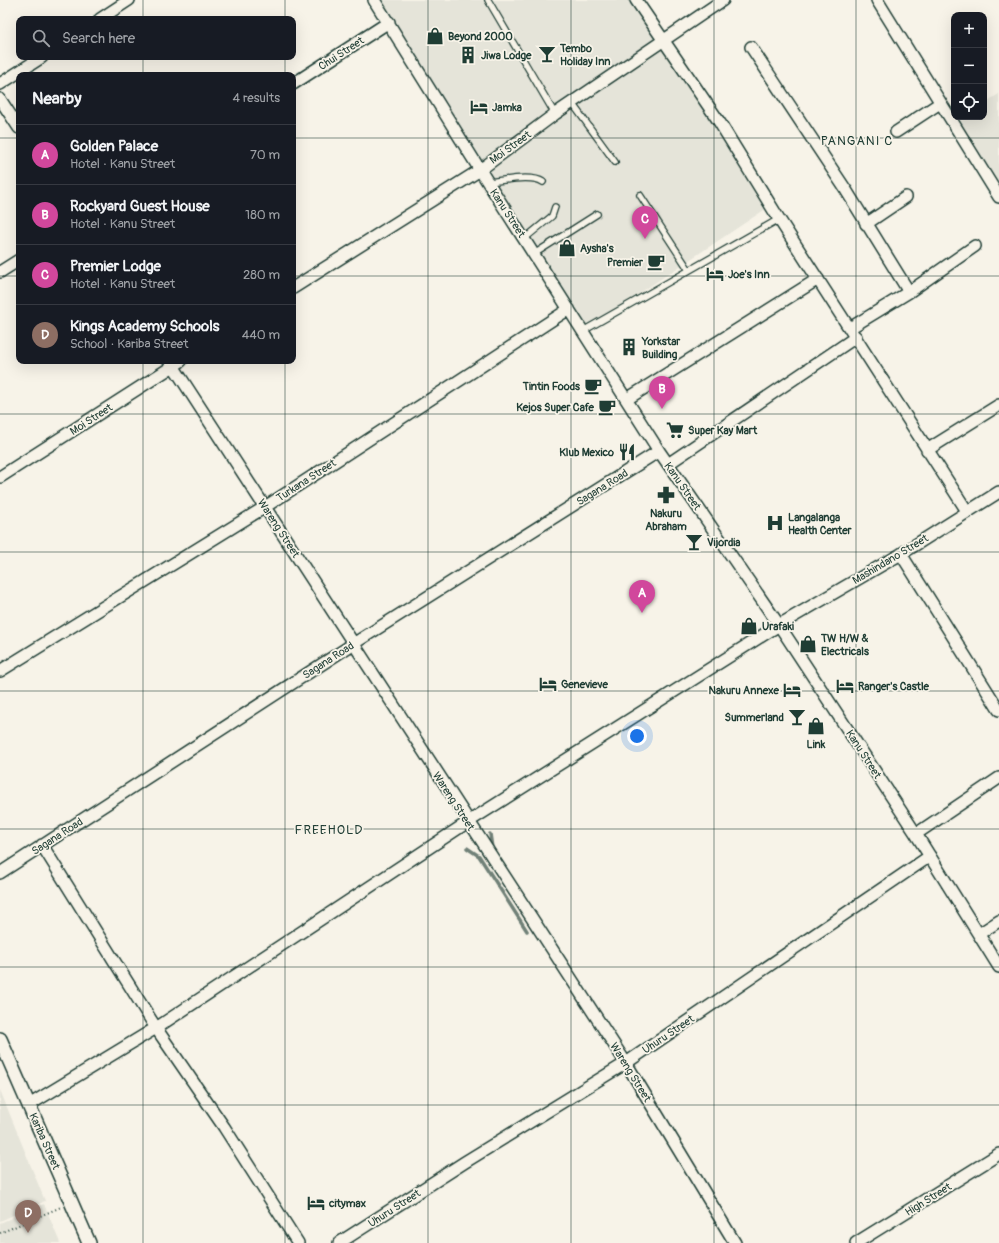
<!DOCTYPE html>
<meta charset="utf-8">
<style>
body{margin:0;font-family:Pangolin,sans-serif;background:#242831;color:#f1f3f6}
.controls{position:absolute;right:12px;top:12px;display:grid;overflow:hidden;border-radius:8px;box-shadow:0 4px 16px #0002}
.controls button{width:36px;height:36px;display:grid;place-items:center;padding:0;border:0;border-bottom:1px solid #363941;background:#171b24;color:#f1f3f6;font:20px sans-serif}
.you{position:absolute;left:637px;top:736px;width:14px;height:14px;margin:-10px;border:3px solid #fff;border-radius:50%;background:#1a73e8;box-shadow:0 0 0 6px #1a73e833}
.badge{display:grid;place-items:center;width:26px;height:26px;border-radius:50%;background:#92a19f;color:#fff;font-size:13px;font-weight:700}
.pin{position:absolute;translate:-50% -33px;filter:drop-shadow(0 1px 2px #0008)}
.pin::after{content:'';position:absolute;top:21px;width:14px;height:12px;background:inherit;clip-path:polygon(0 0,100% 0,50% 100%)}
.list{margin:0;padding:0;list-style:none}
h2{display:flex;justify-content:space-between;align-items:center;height:52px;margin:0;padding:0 16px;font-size:17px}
h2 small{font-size:13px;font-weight:400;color:#9ea1a6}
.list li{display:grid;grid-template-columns:26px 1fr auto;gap:12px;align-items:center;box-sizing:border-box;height:60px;padding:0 16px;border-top:1px solid #363941}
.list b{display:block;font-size:15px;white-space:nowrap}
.list p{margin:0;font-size:13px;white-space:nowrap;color:#9ea1a6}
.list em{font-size:13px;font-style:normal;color:#9ea1a6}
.icon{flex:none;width:22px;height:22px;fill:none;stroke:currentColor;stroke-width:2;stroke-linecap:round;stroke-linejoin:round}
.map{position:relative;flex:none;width:999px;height:1243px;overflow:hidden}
.search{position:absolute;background:#171b24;box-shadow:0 4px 16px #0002;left:16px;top:16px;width:280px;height:44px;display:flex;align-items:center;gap:10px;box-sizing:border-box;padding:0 14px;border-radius:8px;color:#9ea1a6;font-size:15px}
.panel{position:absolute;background:#171b24;box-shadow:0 4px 16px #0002;left:16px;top:72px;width:280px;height:292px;border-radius:8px}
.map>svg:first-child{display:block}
.built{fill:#e5e4d9}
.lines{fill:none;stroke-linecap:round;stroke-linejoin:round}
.stream{stroke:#6f8077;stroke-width:3.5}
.service-casing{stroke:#1f3d34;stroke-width:8}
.minor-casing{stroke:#1f3d34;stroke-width:14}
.tertiary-casing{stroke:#1f3d34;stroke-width:16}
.path{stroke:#1f3d34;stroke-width:2;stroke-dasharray:1 3;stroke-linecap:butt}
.service{stroke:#f7f3e8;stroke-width:5.5}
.minor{stroke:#f7f3e8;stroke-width:11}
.tertiary{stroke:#f7f3e8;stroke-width:13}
.grid{fill:none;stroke:#1f3d34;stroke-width:1;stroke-opacity:0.55}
.labels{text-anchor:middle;stroke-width:3.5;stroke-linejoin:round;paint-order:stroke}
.poi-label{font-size:11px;font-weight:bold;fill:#1f3d34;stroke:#f7f3e8;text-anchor:start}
.street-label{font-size:11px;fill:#1f3d34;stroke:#f7f3e8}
.quarter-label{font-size:13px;letter-spacing:1px;fill:#1f3d34;stroke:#f7f3e8}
</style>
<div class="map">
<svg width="999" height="1243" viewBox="0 0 999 1243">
<rect width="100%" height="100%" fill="#f7f3e8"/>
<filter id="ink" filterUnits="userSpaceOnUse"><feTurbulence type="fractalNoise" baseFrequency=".025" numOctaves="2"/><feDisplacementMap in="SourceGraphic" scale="8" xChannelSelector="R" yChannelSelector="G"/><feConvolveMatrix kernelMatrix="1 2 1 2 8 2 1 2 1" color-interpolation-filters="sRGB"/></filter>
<g filter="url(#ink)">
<path class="built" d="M371 0H639L773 204 583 331Z
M999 94V187L956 120 960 117H984V103Z
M0 1090 45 1201 0 1221Z
M44 1204 60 1243H0V1223Z"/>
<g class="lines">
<path class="stream" d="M490 834 492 848
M467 848 479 856 527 931"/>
<g class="service-casing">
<path id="service" d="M488 0 555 114
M572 103 615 162
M488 182C502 181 532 174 543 182
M640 195 689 270
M524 239 552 216 555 207
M534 254 597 214
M583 331 779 219"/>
</g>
<g class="minor-casing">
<path id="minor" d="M374 0 480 170 659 451 779 625 916 834 999 967
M636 0 720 123 779 219 967 511
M877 0 999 197
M100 19 129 0
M751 47 846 190 909 292
M0 84 42 57
M293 84 389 22
M0 99 19 128
M896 132 940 103
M866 224 906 197
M0 272 19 260
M293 288 480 170 555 114 723 0
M850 328 909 292 975 246
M170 361 626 1063 735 1243
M627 399 818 279
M927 450 999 405
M668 464 856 337
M0 477 181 361
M901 554 999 710
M0 671 265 507 569 309
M916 834 999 778
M42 845 156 1028 224 1127 298 1243
M0 873 353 644 659 451
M979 934 999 921
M29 1105 156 1028 468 822 779 625 901 554 999 492
M339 1243 465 1162 626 1063 930 856
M856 1243 999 1154"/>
</g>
<g class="tertiary-casing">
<path id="tertiary" d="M0 1039 89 1243"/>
</g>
<path class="path" d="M0 1233 61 1207"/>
<use href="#service" class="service"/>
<use href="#minor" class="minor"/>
<use href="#tertiary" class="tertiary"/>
</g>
</g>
<path class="grid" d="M143 0V19M285 0V19M428 0V1243M571 0V1243M714 0V1243M856 0V1243M143 57V75M285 57V75M0 138H19M293 138H999M0 276H19M293 276H999M143 361V1243M285 361V1243M0 414H999M0 552H999M0 691H999M0 829H999M0 967H999M0 1105H999"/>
<defs>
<g id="shop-bare" transform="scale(1.38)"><path d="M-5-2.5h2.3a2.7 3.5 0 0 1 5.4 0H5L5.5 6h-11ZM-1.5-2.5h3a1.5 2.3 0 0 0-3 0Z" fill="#1f3d34" stroke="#f7f3e8" stroke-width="2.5" paint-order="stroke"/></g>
<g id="bar-bare" transform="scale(1.38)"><path d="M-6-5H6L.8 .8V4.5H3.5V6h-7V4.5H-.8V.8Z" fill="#1f3d34" stroke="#f7f3e8" stroke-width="2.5" paint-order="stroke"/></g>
<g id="building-bare" transform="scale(1.38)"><path d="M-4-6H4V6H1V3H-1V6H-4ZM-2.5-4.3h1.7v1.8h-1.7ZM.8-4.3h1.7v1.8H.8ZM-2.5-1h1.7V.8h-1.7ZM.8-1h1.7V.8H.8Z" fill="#1f3d34" stroke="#f7f3e8" stroke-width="2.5" paint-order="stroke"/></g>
<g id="hotel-bare" transform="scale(1.38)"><path d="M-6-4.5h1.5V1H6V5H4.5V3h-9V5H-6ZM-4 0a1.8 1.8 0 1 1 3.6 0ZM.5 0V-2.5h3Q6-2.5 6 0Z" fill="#1f3d34" stroke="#f7f3e8" stroke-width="2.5" paint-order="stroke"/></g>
<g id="cafe-bare" transform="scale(1.38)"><path d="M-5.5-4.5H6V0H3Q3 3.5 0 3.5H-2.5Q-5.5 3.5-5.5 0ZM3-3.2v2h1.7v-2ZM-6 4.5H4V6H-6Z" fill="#1f3d34" stroke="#f7f3e8" stroke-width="2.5" paint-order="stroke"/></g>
<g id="supermarket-bare" transform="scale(1.38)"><path d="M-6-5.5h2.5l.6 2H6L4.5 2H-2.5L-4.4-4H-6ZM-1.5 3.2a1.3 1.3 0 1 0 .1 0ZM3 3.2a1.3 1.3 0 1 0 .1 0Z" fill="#1f3d34" stroke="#f7f3e8" stroke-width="2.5" paint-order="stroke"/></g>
<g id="restaurant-bare" transform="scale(1.38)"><path d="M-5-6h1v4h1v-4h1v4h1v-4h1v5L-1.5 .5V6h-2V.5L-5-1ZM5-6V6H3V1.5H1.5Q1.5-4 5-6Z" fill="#1f3d34" stroke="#f7f3e8" stroke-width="2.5" paint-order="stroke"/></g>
<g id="pharmacy-bare" transform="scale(1.38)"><path d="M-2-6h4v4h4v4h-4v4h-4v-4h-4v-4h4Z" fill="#1f3d34" stroke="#f7f3e8" stroke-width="2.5" paint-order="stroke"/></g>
<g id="hospital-bare" transform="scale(1.38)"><path d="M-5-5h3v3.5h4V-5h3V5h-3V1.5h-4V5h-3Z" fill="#1f3d34" stroke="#f7f3e8" stroke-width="2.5" paint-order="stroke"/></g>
</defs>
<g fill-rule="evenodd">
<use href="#shop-bare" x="435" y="36"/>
<use href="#bar-bare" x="547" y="54"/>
<use href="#building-bare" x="468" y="55"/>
<use href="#hotel-bare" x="479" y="107"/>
<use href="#shop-bare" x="567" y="248"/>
<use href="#cafe-bare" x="656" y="262"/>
<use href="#hotel-bare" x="715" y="274"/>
<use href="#building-bare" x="629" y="347"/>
<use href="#cafe-bare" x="593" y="386"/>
<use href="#cafe-bare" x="607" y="407"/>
<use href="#supermarket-bare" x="675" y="430"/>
<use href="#restaurant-bare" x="627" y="452"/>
<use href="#pharmacy-bare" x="666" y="495"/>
<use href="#hospital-bare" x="775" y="523"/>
<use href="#bar-bare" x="694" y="542"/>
<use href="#shop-bare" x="749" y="626"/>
<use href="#shop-bare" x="808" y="644"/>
<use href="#hotel-bare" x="548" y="684"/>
<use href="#hotel-bare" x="845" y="686"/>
<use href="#hotel-bare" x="792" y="690"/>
<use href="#bar-bare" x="797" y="717"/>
<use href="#shop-bare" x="816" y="726"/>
<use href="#hotel-bare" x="316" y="1203"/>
</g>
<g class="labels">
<g class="poi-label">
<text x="448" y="40">Beyond 2000</text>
<text x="560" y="52">Tembo<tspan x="560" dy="13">Holiday Inn</tspan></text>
<text x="481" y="59">Jiwa Lodge</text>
<text x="492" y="111">Jamka</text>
<text x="580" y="252">Aysha's</text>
<text x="643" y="266" text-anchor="end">Premier</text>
<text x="728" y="278">Joe's Inn</text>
<text x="642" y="345">Yorkstar<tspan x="642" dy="13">Building</tspan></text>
<text x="580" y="390" text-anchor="end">Tintin Foods</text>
<text x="594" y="411" text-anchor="end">Kejos Super Cafe</text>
<text x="688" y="434">Super Kay Mart</text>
<text x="614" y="456" text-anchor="end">Klub Mexico</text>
<text x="666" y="517" text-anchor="middle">Nakuru<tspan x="666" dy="13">Abraham</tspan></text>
<text x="788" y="521">Langalanga<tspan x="788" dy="13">Health Center</tspan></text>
<text x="707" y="546">Vijordia</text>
<text x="762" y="630">Urafaki</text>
<text x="821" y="642">TW H/W &amp;<tspan x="821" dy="13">Electricals</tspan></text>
<text x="561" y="688">Genevieve</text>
<text x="858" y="690">Ranger's Castle</text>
<text x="779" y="694" text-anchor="end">Nakuru Annexe</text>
<text x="784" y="721" text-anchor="end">Summerland</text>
<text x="816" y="748" text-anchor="middle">Link</text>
<text x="329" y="1207">citymax</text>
</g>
<g class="street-label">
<text transform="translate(341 53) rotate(-33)" y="4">Chui Street</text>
<text transform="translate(510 147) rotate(-36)" y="4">Moi Street</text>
<text transform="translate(508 213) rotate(57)" y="4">Kanu Street</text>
<text transform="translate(91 419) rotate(-33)" y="4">Moi Street</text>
<text transform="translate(306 480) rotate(-33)" y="4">Turkana Street</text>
<text transform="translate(683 486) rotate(55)" y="4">Kanu Street</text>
<text transform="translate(602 487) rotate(-32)" y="4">Sagana Road</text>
<text transform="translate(279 528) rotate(57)" y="4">Wareng Street</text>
<text transform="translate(890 559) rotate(-31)" y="4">Mashindano Street</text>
<text transform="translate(328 660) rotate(-33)" y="4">Sagana Road</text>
<text transform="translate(864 754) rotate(57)" y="4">Kanu Street</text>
<text transform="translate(454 801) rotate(57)" y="4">Wareng Street</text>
<text transform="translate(57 836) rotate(-33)" y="4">Sagana Road</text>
<text transform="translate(668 1034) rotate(-34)" y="4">Uhuru Street</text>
<text transform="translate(631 1072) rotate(58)" y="4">Wareng Street</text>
<text transform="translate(45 1141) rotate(66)" y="4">Kariba Street</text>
<text transform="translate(928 1199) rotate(-32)" y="4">High Street</text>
<text transform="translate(394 1208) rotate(-33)" y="4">Uhuru Street</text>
</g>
<g class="quarter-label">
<text x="857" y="145">PANGANI C</text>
<text x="329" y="834">FREEHOLD</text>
</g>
</g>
</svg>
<div class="controls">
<button>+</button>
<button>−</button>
<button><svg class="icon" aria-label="locate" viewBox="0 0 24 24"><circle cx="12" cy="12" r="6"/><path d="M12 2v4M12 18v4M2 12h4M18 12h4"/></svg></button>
</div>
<div class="you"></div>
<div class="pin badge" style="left:642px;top:613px;background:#d1479c">A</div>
<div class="pin badge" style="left:662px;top:409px;background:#d1479c">B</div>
<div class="pin badge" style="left:645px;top:239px;background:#d1479c">C</div>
<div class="pin badge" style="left:28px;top:1233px;background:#8d6e63">D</div>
<div class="search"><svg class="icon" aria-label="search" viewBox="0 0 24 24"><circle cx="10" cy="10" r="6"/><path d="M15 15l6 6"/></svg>Search here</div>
<section class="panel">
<h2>Nearby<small>4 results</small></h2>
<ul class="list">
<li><span class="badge" style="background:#d1479c">A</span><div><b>Golden Palace</b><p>Hotel · Kanu Street</p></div><em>70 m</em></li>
<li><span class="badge" style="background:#d1479c">B</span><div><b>Rockyard Guest House</b><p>Hotel · Kanu Street</p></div><em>180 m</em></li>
<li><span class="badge" style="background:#d1479c">C</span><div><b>Premier Lodge</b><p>Hotel · Kanu Street</p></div><em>280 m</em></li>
<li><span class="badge" style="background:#8d6e63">D</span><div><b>Kings Academy Schools</b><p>School · Kariba Street</p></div><em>440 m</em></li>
</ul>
</section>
</div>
